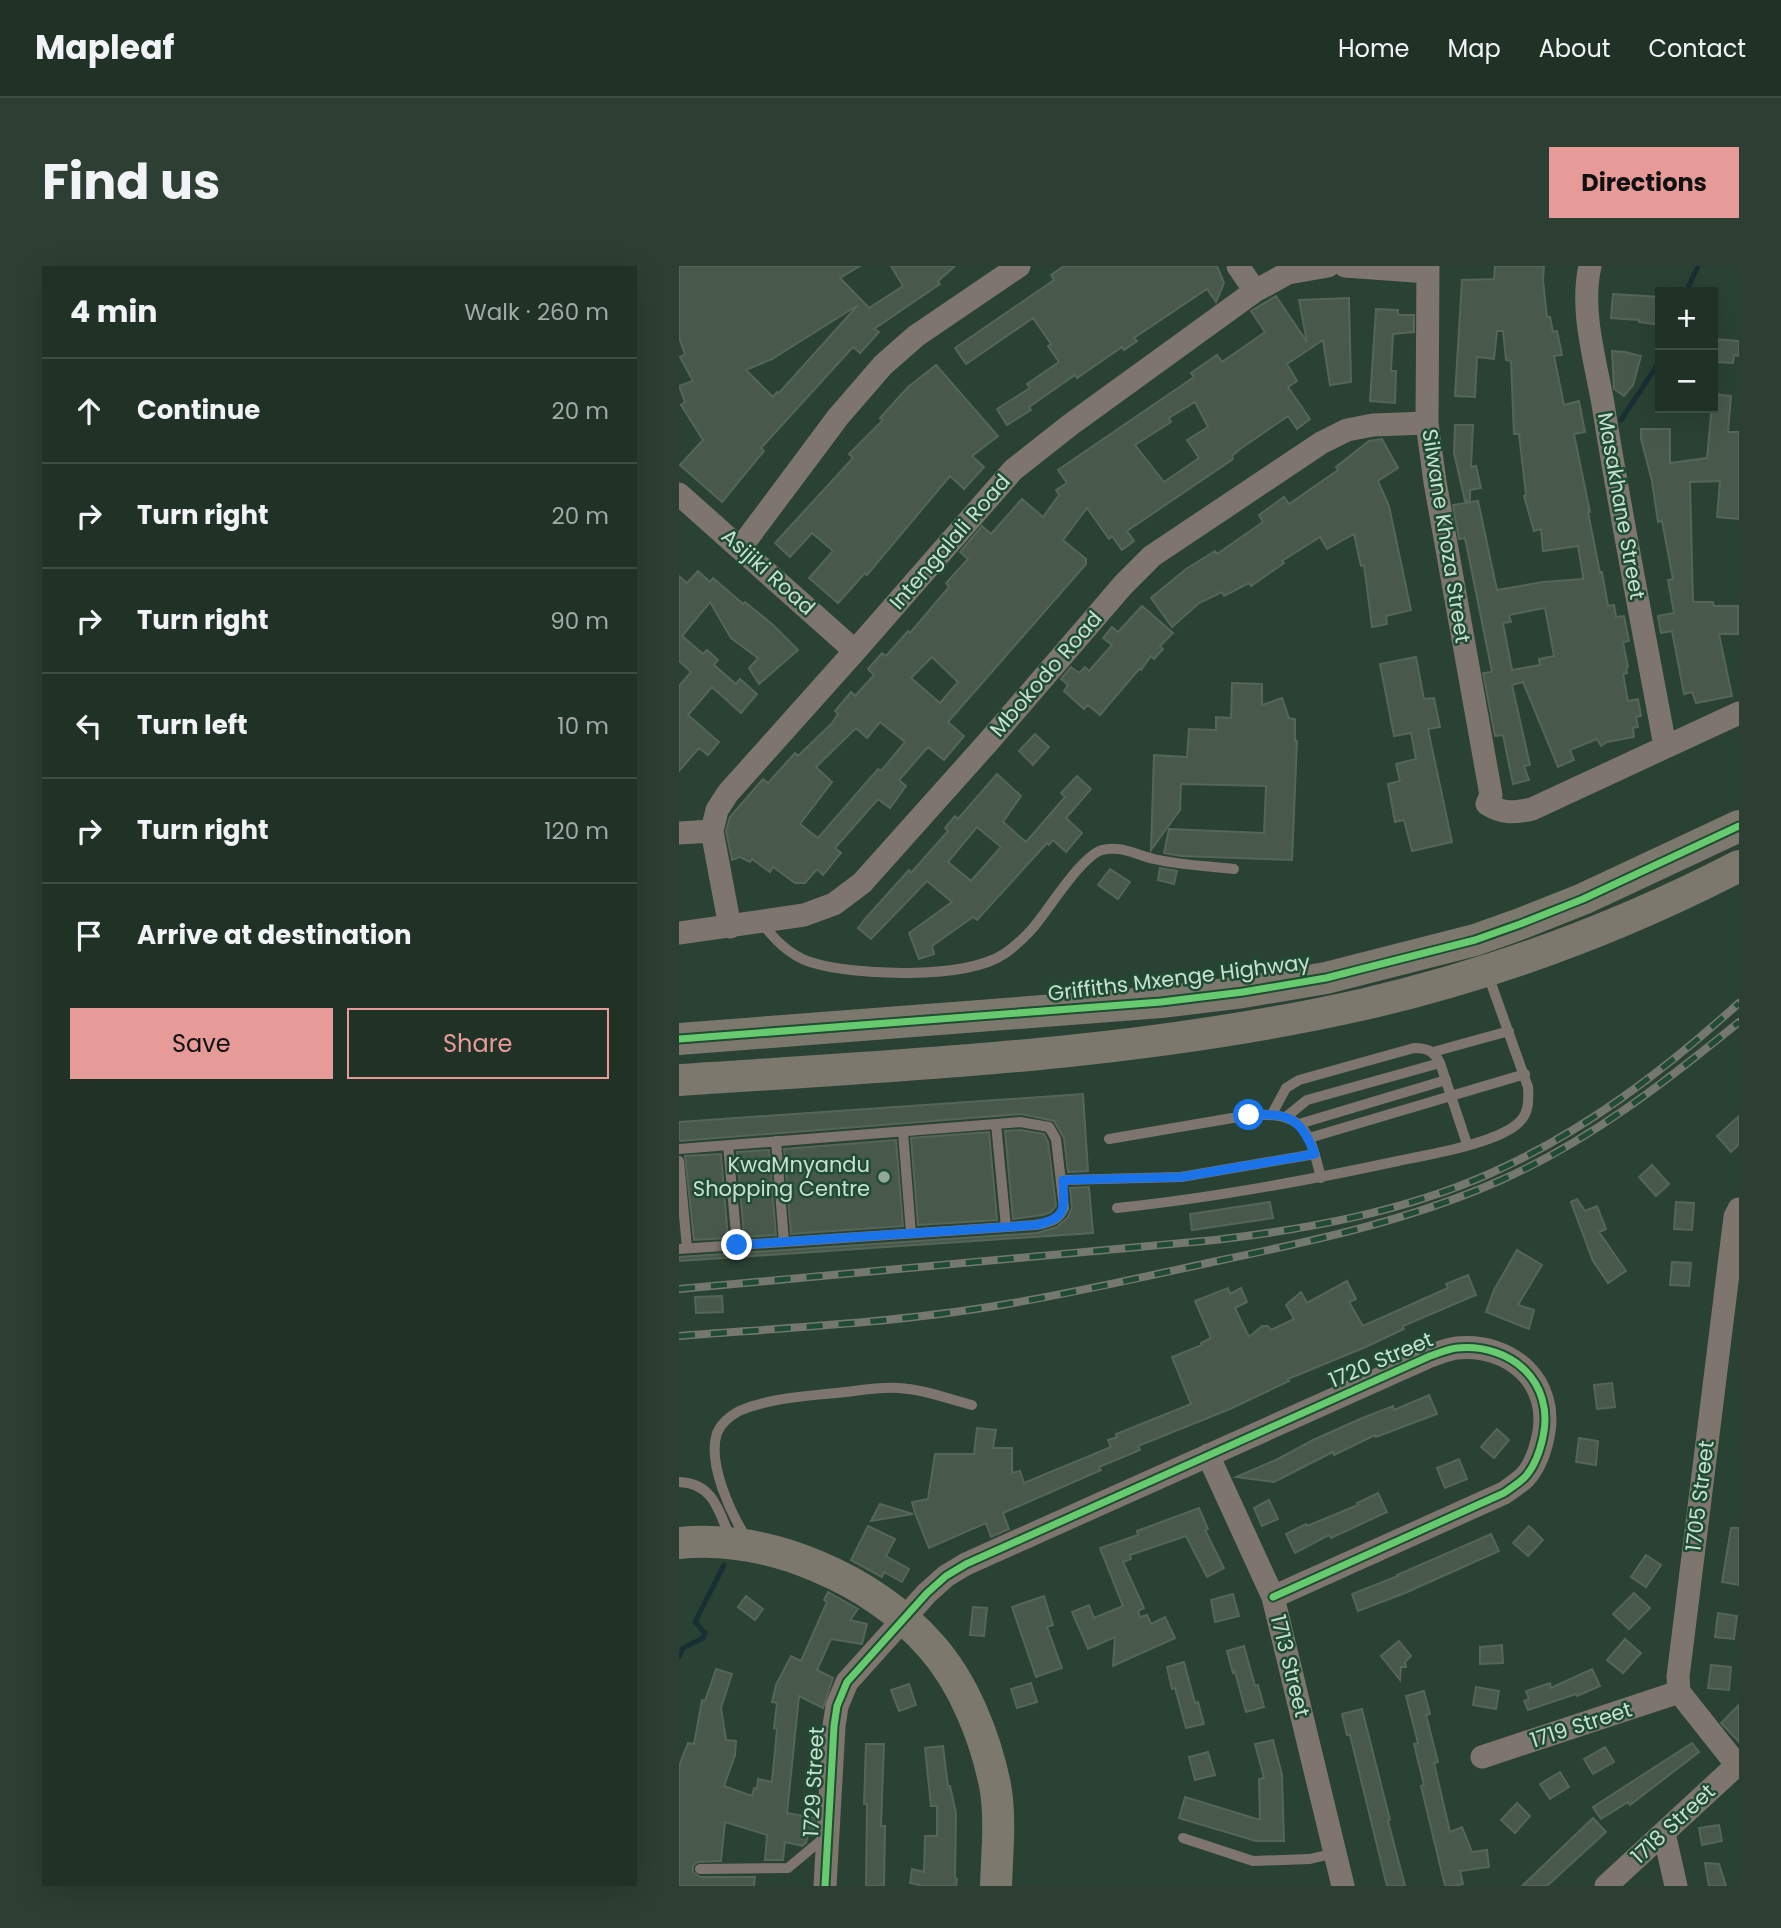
<!DOCTYPE html>
<meta charset="utf-8">
<style>
body{margin:0;font-family:Poppins,sans-serif;background:#2d3e32;color:#f1f3f6}
.controls{position:absolute;right:21px;top:21px;display:grid;overflow:hidden;border-radius:0px;box-shadow:0 7px 28px #0002}
.controls button{width:63px;height:63px;display:grid;place-items:center;padding:0;border:0;border-bottom:2px solid #3d4d43;background:#203226;color:#f1f3f6;font:35px sans-serif}
.stop{position:absolute;width:21px;height:21px;margin:-16px;border:5px solid #1a73e8;border-radius:50%;background:#fff}
.stop.end{background:#1a73e8;border-color:#fff;box-shadow:0 2px 7px #0008}
.list{margin:0;padding:0;list-style:none}
h2{display:flex;justify-content:space-between;align-items:center;height:91px;margin:0;padding:0 28px;font-size:30px}
h2 small{font-size:23px;font-weight:400;color:#a2aaa7}
.list li{display:grid;grid-template-columns:46px 1fr auto;gap:21px;align-items:center;box-sizing:border-box;height:105px;padding:0 28px;border-top:2px solid #3d4d43}
.list b{display:block;font-size:26px;white-space:nowrap}
.list em{font-size:23px;font-style:normal;color:#a2aaa7}
.actions{display:flex;gap:14px;padding:21px 28px}
.actions a{flex:1;padding:16px 0;border:2px solid #e69b98;border-radius:0px;text-align:center;font-size:24px;color:#e69b98}
.actions .main{background:#e69b98;color:#111}
.icon{flex:none;width:38px;height:38px;fill:none;stroke:currentColor;stroke-width:2;stroke-linecap:round;stroke-linejoin:round}
.map{position:relative;flex:none;width:1060px;height:1620px;overflow:hidden;border-radius:0px}
header{display:flex;align-items:center;gap:42px;box-sizing:border-box;height:98px;padding:0 35px;background:#203226;border-bottom:2px solid #3d4d43}
header strong{font-size:33px}
nav{display:flex;gap:38px;margin-inline-start:auto;font-size:24px}
.intro{display:flex;align-items:center;justify-content:space-between;box-sizing:border-box;height:168px;padding:0 42px}
h1{margin:0;font-size:49px}
.button{padding:18px 32px;border-radius:0px;background:#e69b98;color:#111;font-size:24px;font-weight:700}
main{display:flex;gap:42px;padding:0 42px}
aside{flex:1;background:#203226;border-radius:0px;box-shadow:0 7px 28px #0002}
.map>svg:first-child{display:block}
.lines{fill:none;stroke-linecap:round;stroke-linejoin:round}
.stream{stroke:#183034;stroke-width:5}
.building{fill:#48594b;stroke:#556557;stroke-width:2;fill-rule:evenodd}
.lane{stroke:#7e766e;stroke-width:10}
.street{stroke:#7e766e;stroke-width:23}
.secondary{stroke:#7d786e;stroke-width:32}
.rail-casing{stroke:#74786f;stroke-width:8}
.rail{stroke:#1f4c32;stroke-width:5;stroke-dasharray:16;stroke-linecap:butt}
.cycleway-casing{stroke:#1f4c32;stroke-width:11}
.cycleway{stroke:#67ca6e;stroke-width:7}
.route{stroke:#1a73e8;stroke-width:9}
.poi-dot{fill:#91a999;stroke:#1f4c32;stroke-width:2.5}
.labels{text-anchor:middle;stroke-width:5;stroke-linejoin:round;paint-order:stroke}
.street-label{font-size:21px;fill:#c8e0d0;stroke:#1f4c32}
.poi-label{font-size:21px;fill:#c8e0d0;stroke:#1f4c32;text-anchor:end}
</style>
<header>
<strong>Mapleaf</strong>
<nav><a>Home</a><a>Map</a><a>About</a><a>Contact</a></nav>
</header>
<div class="intro"><h1>Find us</h1><a class="button">Directions</a></div>
<main>
<aside>
<h2>4 min<small>Walk · 260 m</small></h2>
<ul class="list">
<li><svg class="icon" aria-label="ahead" viewBox="0 0 24 24"><path d="M12 20V5M6 11l6-6 6 6"/></svg><div><b>Continue</b></div><em>20 m</em></li>
<li><svg class="icon" aria-label="right" viewBox="0 0 24 24"><path d="M7 20v-9h11M14 6l5 5-5 5"/></svg><div><b>Turn right</b></div><em>20 m</em></li>
<li><svg class="icon" aria-label="right" viewBox="0 0 24 24"><path d="M7 20v-9h11M14 6l5 5-5 5"/></svg><div><b>Turn right</b></div><em>90 m</em></li>
<li><svg class="icon" aria-label="left" viewBox="0 0 24 24"><path d="M17 20v-9H6M10 6l-5 5 5 5"/></svg><div><b>Turn left</b></div><em>10 m</em></li>
<li><svg class="icon" aria-label="right" viewBox="0 0 24 24"><path d="M7 20v-9h11M14 6l5 5-5 5"/></svg><div><b>Turn right</b></div><em>120 m</em></li>
<li><svg class="icon" aria-label="arrive" viewBox="0 0 24 24"><path d="M6 21V4h12l-3 4 3 4H6"/></svg><div><b>Arrive at destination</b></div></li>
</ul>
<div class="actions"><a class="main">Save</a><a>Share</a></div>
</aside>
<div class="map">
<svg width="1060" height="1620" viewBox="0 0 1060 1620">
<rect width="100%" height="100%" fill="#2a4233"/>
<g class="lines">
<path class="stream" d="M1007 26 1019 0
M942 154 981 95
M0 1391 4 1382 24 1372 26 1367 16 1356 45 1299"/>
</g>
<path class="building" d="M0 0H181L161 12 190 42 224 20 212 0H276L259 15 261 18 195 63 200 66 181 87 174 81 82 182 85 185 43 236 1 199 24 174 2 139 6 136 0 120 14 115 1 91 6 88 0 72ZM179 39 100 127 98 126 94 131 67 104 93 93Z
M385 0H538L545 17 537 36 528 23 455 72 458 75 445 84 443 81 398 112 396 109 350 141 352 144 328 159 318 143 351 122 348 118 380 96 369 80 372 78 354 52 287 98 276 82 375 14 372 9Z
M816 0H865L864 14 868 51H871L874 66 878 65 883 89 875 90 885 139 900 135 906 166 895 168 911 246H909L921 307 923 306 929 340 935 339 937 351 945 350 950 375 944 376 949 401 947 402 948 407 944 408 949 435 959 433 962 450 957 451 959 461 954 462 955 471 928 476 922 480 918 473 891 484 895 494 879 501 844 416 833 419 851 499 845 500 850 514 834 518 824 469 816 470 804 407 813 406 786 272 780 273 774 239 799 235 818 324 864 316 904 313V310L899 280 864 285 862 263 855 265 845 230 847 229 840 168H835L832 95 827 94 824 65H818L815 93 798 91 796 131 776 130 783 14 815 13ZM866 342 875 390 860 393 861 399 833 404 824 357 832 356 830 349Z
M934 28 981 31V59L960 56V54L932 52Z
M597 30 628 76 620 34 670 32 672 116 651 119 644 74 608 98 618 115 609 121 631 153 618 163 609 150 561 183 553 190 554 193 448 265 455 275 443 284 433 270 430 273 408 242 384 274 407 293V298L269 456 285 470 265 494 249 481 220 514 227 520 211 542 199 533 156 582 162 587 144 609 138 603 126 617H116L94 601 91 606 73 593 71 596 61 591 53 594 47 565 51 551 84 513 89 517 116 487 119 490 153 457 159 448 156 445 172 426 176 430 195 409 189 403 203 387 207 390 229 365 231 367 270 321 267 317 289 293 281 286 303 260 312 268 343 233 364 251 380 229 377 224 388 217 379 204 515 111 512 107 538 89 543 96 586 66 572 45ZM516 136 529 161 508 174 520 192 485 216 456 179 492 156 490 152ZM253 391 279 416 261 437 232 412ZM201 456 226 476 202 505 199 503 139 572 121 558 153 516 137 501 177 462 188 472Z
M697 43 719 44V49H735V66L714 68 712 105H717L716 137 691 135Z
M1034 73 1060 75V90L1055 89 1054 97 1036 96Z
M933 85 946 86 962 90 954 119 945 130 935 123Z
M257 99 319 170 293 190 305 201 285 223 271 210 188 309 186 307 159 337 130 312 154 285 133 267 111 291 96 277 174 192 170 188 204 154 201 152 229 121Z
M1034 128 1052 130 1049 166H1060V253L1038 251 1041 215 1011 216 1014 336H1034L1035 340H1059V368H1040L1053 430 1017 437 1013 426 1005 428 993 365 982 367 979 350 995 347 989 314 994 313 983 255 979 256 973 215 962 173V163H991V197L1028 192Z
M776 159H794L792 201 797 200 802 222 791 224V235H786L775 187Z
M703 173 719 202 699 215 710 240 732 344 707 350 708 358 693 361 685 299 682 300 675 268 648 283 641 271 603 295 605 297 572 320 570 317 545 330 543 326 520 337 493 361 472 332 507 303 536 285 538 288 584 256 580 249 605 231 610 238 659 204 657 201 690 175Z
M19 305 31 316 34 312 64 338 66 336 93 358 119 384 80 418 70 402 79 392 52 372 31 336 3 370 24 388 28 384 39 394 35 399 57 418 61 413 78 428 62 447 33 421 9 449 40 476 29 489 20 482 0 505V420L12 406 0 395V310L8 317Z
M463 340 494 367 481 380 484 383 475 393 472 390 462 404 460 403 421 449 409 439 405 443 385 425 389 419 382 413 392 401 400 407 406 401 410 405 433 379 424 372 433 361 439 366Z
M737 391 745 433 755 432 761 461 749 463 773 576 733 585 725 554 716 556 709 518 721 515 717 498 737 493 732 467 715 470 701 398Z
M553 417 583 418V439L603 432 610 452 616 453V475H618L613 594 502 590 485 587 490 563 585 567 587 520 502 518 501 544 472 584 475 489 508 491 510 463 537 464V451L552 452Z
M356 468 370 481 354 499 340 485Z
M318 508 342 530 324 556 347 576 386 531 382 527 398 510 412 523 387 552 403 567 387 586 374 574 370 579 368 577 298 654 294 651 253 680 255 688 240 693 230 667 273 636 248 615 192 673 179 662 186 653 230 604 232 607 269 565 266 562 276 550 279 553ZM298 561 322 581 292 615 269 596Z
M481 602 498 605 495 618 479 614Z
M431 603 451 616 439 633 419 619Z
M404 828 409 905 389 906 385 872 375 855 342 848 0 875V856Z
M1060 850V878L1052 886 1038 870Z
M341 864 365 868 369 876 377 940 372 946 364 949 334 953 326 865Z
M310 866 318 954 239 959 232 872Z
M217 874 224 960 112 968 105 883Z
M90 884 97 969 65 971 58 886Z
M42 888 49 972 15 974 6 890Z
M973 899 990 918 977 930 960 911Z
M410 921 414 967 0 995V991L358 967 378 961 389 951 393 942 391 922Z
M898 933 906 945 918 940 927 963 920 966 947 1005 929 1017 914 995 892 936Z
M591 936 594 952 513 964 511 948Z
M997 936 1015 937 1013 964 995 963Z
M838 984 863 999 839 1039 855 1044 850 1063 807 1046 815 1024Z
M993 996 1012 997 1010 1020 991 1019Z
M789 1009 797 1029 724 1060 725 1063 689 1080 609 1113 610 1115 551 1143 459 1180 461 1184 420 1201 422 1204 324 1247 330 1263 312 1271 307 1257 250 1282 236 1247 233 1236 249 1233 256 1188H295L298 1162 317 1164 314 1182H333V1207L341 1205 345 1217 432 1181 429 1174 438 1171 437 1168 512 1138 493 1091 523 1079 522 1077 532 1072 516 1035 549 1022 551 1028 562 1022 568 1036 556 1042 570 1071 583 1060H589L592 1064 615 1053 607 1039 622 1026 628 1037 668 1015 677 1033 670 1036 684 1060 769 1022 767 1018Z
M43 1030 44 1046 17 1047 16 1031Z
M933 1117 936 1141 918 1143 915 1119Z
M750 1129 758 1148 697 1171 696 1169 655 1189 654 1186 595 1216 557 1211 599 1193 634 1174 681 1153 714 1140 715 1144Z
M818 1163 830 1174 815 1192 802 1181Z
M900 1172 919 1175 917 1199 897 1196Z
M780 1193 788 1213 766 1222 758 1202Z
M699 1227 708 1246 652 1272 650 1269 616 1287 607 1268 627 1258 628 1260 679 1239 678 1237Z
M590 1234 599 1253 583 1260 575 1242Z
M201 1238 234 1248 192 1255Z
M520 1242 529 1263 526 1264 545 1302 528 1311 507 1270 451 1289 452 1293 444 1296 465 1342 459 1345 461 1351 468 1349 472 1358 486 1351 496 1372 434 1400 436 1371 409 1383 393 1346 410 1339 415 1352 444 1340 421 1282 459 1269 458 1265Z
M189 1260 216 1273 207 1290 230 1303 223 1316 205 1306 203 1311 172 1294Z
M850 1260 864 1274 849 1290 834 1277Z
M1052 1262H1060V1319L1043 1316Z
M812 1268 820 1285 726 1327 679 1345 673 1328 719 1310 718 1309Z
M967 1289 982 1299 967 1321 952 1311Z
M149 1326 179 1343 171 1354 188 1358 183 1378 152 1373 138 1404 154 1412 144 1442 120 1430 108 1547 136 1552 134 1570 129 1569 127 1577 123 1580 106 1576 104 1594H86L88 1569 46 1556 42 1595 18 1596 14 1600V1606L21 1611H76L75 1620H0V1500L9 1477 15 1478 23 1434 26 1435 37 1403 53 1408 42 1442 47 1474 57 1475 56 1489 45 1520 73 1530 75 1522 78 1523 79 1513 93 1516 98 1463 95 1462 98 1437 93 1436 97 1419 112 1390 122 1395 148 1336 145 1334Z
M955 1327 971 1342 950 1363 934 1348Z
M554 1328 560 1350 536 1356 532 1334Z
M67 1330 84 1343 76 1354 59 1341Z
M365 1330 374 1359 368 1361 383 1402 357 1411 333 1341Z
M294 1341 308 1342 305 1370 291 1369Z
M1039 1347 1058 1350 1055 1373 1036 1371Z
M946 1373 962 1387 944 1407 928 1394Z
M720 1375 732 1390 726 1396 727 1401H722L721 1414 702 1390Z
M823 1379 824 1397 801 1398V1381Z
M565 1380 576 1420 579 1419 585 1441 567 1446 556 1406 554 1407 548 1385Z
M505 1396 516 1437 519 1436 525 1458 507 1462 496 1422 493 1423 488 1401Z
M1032 1399 1052 1401 1050 1424 1029 1422Z
M913 1403 921 1420 898 1430 897 1428 849 1444 845 1435 850 1433 847 1425 871 1417 872 1422Z
M352 1417 358 1436 338 1442 332 1423Z
M230 1418 237 1439 220 1445 212 1424Z
M797 1421 820 1425 817 1443 794 1439Z
M745 1425 751 1448 747 1449 759 1496 755 1497 771 1566 783 1561 793 1586 808 1584 810 1601 781 1605 784 1618 775 1620H766L742 1520 745 1519 735 1478 739 1477 727 1430Z
M1060 1439V1476L1042 1457Z
M683 1443 711 1554 709 1555 726 1620H708L671 1469H668L663 1448Z
M594 1474 603 1509 605 1575H577L500 1552 506 1531 581 1554 580 1513 585 1512 576 1478Z
M1013 1477 1020 1486 951 1539 949 1536 922 1553 914 1541Z
M187 1478H205L202 1560H206L205 1620H187L188 1538H185Z
M264 1480 269 1520H271L277 1547 276 1612 278 1613 277 1620H245L231 1617 233 1603 245 1606 246 1570H258V1540H252L246 1482Z
M926 1481 935 1496 914 1508 905 1493Z
M529 1486 536 1509 516 1514 510 1491Z
M881 1506 890 1521 871 1533 861 1518Z
M838 1537 851 1550 836 1567 822 1554Z
M914 1552 927 1566 868 1620H843Z
M1040 1559 1043 1575 1023 1579 1020 1562Z
M1026 1597 1040 1598 1047 1620H1030Z"/>
<g class="lines">
<path class="lane" d="M82 656C95 673 110 689 131 696 174 710 286 714 325 688 334 682 345 672 353 663 369 645 402 590 423 584 441 579 458 589 475 593 501 599 528 600 555 603
M754 786 830 765
M593 848 607 822 620 814 735 782C748 782 755 785 761 797L788 878
M607 851 628 834 761 797
M317 858 327 961
M620 858 767 814
M224 866 232 967
M630 872 846 808
M430 873 571 849C625 846 630 863 642 912
M97 875 105 976
M49 879 58 979
M0 883 341 856 370 861 377 873 385 942C379 955 371 956 357 959L0 983
M0 895 8 982
M384 914 502 911 636 888
M438 942C533 932 626 915 719 895 749 889 813 878 837 859 850 849 850 836 849 821L808 706
M0 1216C35 1217 40 1246 52 1274
M68 1273C52 1248 28 1197 38 1167 42 1157 51 1150 60 1145 93 1131 131 1130 166 1126 183 1124 202 1121 219 1122 244 1123 269 1133 293 1139
M504 1572 574 1595 631 1593 656 1587
M21 1603 109 1602 146 1571"/>
<path class="street" d="M559 0 576 25
M666 0 749 6
M749 0 748 157 756 216 812 529 808 538C824 548 835 547 853 543L1060 447
M911 0C901 44 916 93 924 138 942 252 965 366 986 480
M0 228 176 385
M62 281 159 151 204 99 237 70 340 0
M0 567 33 565
M51 661 33 565 38 544 49 527 176 385 334 204 391 159 576 25 609 7 649 0
M0 667 125 649 155 638 183 617 310 475 444 319 473 290 642 177 668 164 694 159 748 157
M529 1189 594 1331 664 1620
M803 1491 1000 1426
M1058 1499 1000 1426 999 1411 1056 951 1060 943
M985 1567 997 1620
M146 1620 155 1460 158 1440 168 1416 248 1327 267 1310 287 1298 751 1090C760 1087 769 1083 778 1082 832 1077 876 1116 864 1171 861 1185 856 1200 846 1211 840 1217 832 1222 825 1227L594 1331
M927 1620 1060 1497"/>
<path class="secondary" d="M0 773 482 736 564 726 647 712 796 674 841 658 904 633 1060 560
M0 814C229 799 461 789 686 738 815 708 942 661 1060 600
M0 1277C90 1268 193 1313 252 1380 285 1417 306 1471 316 1519 322 1552 318 1587 317 1620"/>
<g class="rail-casing">
<path id="rail" d="M0 1023 536 974C629 963 723 946 810 908 903 867 985 805 1060 737
M0 1070C105 1062 212 1057 316 1040 392 1028 468 1010 543 994 638 974 731 954 820 915 909 876 985 817 1060 756"/>
</g>
<use href="#rail" class="rail"/>
<g class="cycleway-casing">
<path id="cycleway" d="M0 773 482 736 564 726 647 712 796 674 841 658 904 633 1060 560
M146 1620 155 1460 158 1440 168 1416 248 1327 267 1310 287 1298 751 1090C760 1087 769 1083 778 1082 832 1077 876 1116 864 1171 861 1185 856 1200 846 1211 840 1217 832 1222 825 1227L594 1331"/>
</g>
<use href="#cycleway" class="cycleway"/>
</g>
<g class="lines">
<path class="route" d="M58 979 357 959C389 952 385 943 384 914L502 911 636 888C621 851 610 847 570 849"/>
</g>
<circle class="poi-dot" cx="205" cy="911" r="7"/>
<g class="labels">
<g class="street-label">
<text transform="translate(942 240) rotate(80)" y="7">Masakhane Street</text>
<text transform="translate(767 270) rotate(81)" y="7">Silwane Khoza Street</text>
<text transform="translate(271 276) rotate(-49)" y="7">Intengalali Road</text>
<text transform="translate(89 306) rotate(42)" y="7">Asijiki Road</text>
<text transform="translate(367 408) rotate(-49)" y="7">Mbokodo Road</text>
<text transform="translate(500 712) rotate(-7)" y="7">Griffiths Mxenge Highway</text>
<text transform="translate(702 1094) rotate(-23)" y="7">1720 Street</text>
<text transform="translate(1021 1230) rotate(-83)" y="7">1705 Street</text>
<text transform="translate(611 1400) rotate(76)" y="7">1713 Street</text>
<text transform="translate(902 1459) rotate(-18)" y="7">1719 Street</text>
<text transform="translate(135 1516) rotate(-87)" y="7">1729 Street</text>
<text transform="translate(994 1558) rotate(-43)" y="7">1718 Street</text>
</g>
<g class="poi-label">
<text x="191" y="906">KwaMnyandu<tspan x="191" dy="24">Shopping Centre</tspan></text>
</g>
</g>
</svg>
<div class="controls">
<button>+</button>
<button>−</button>
</div>
<div class="stop" style="left:570px;top:849px"></div>
<div class="stop end" style="left:58px;top:979px"></div>
</div>
</main>
